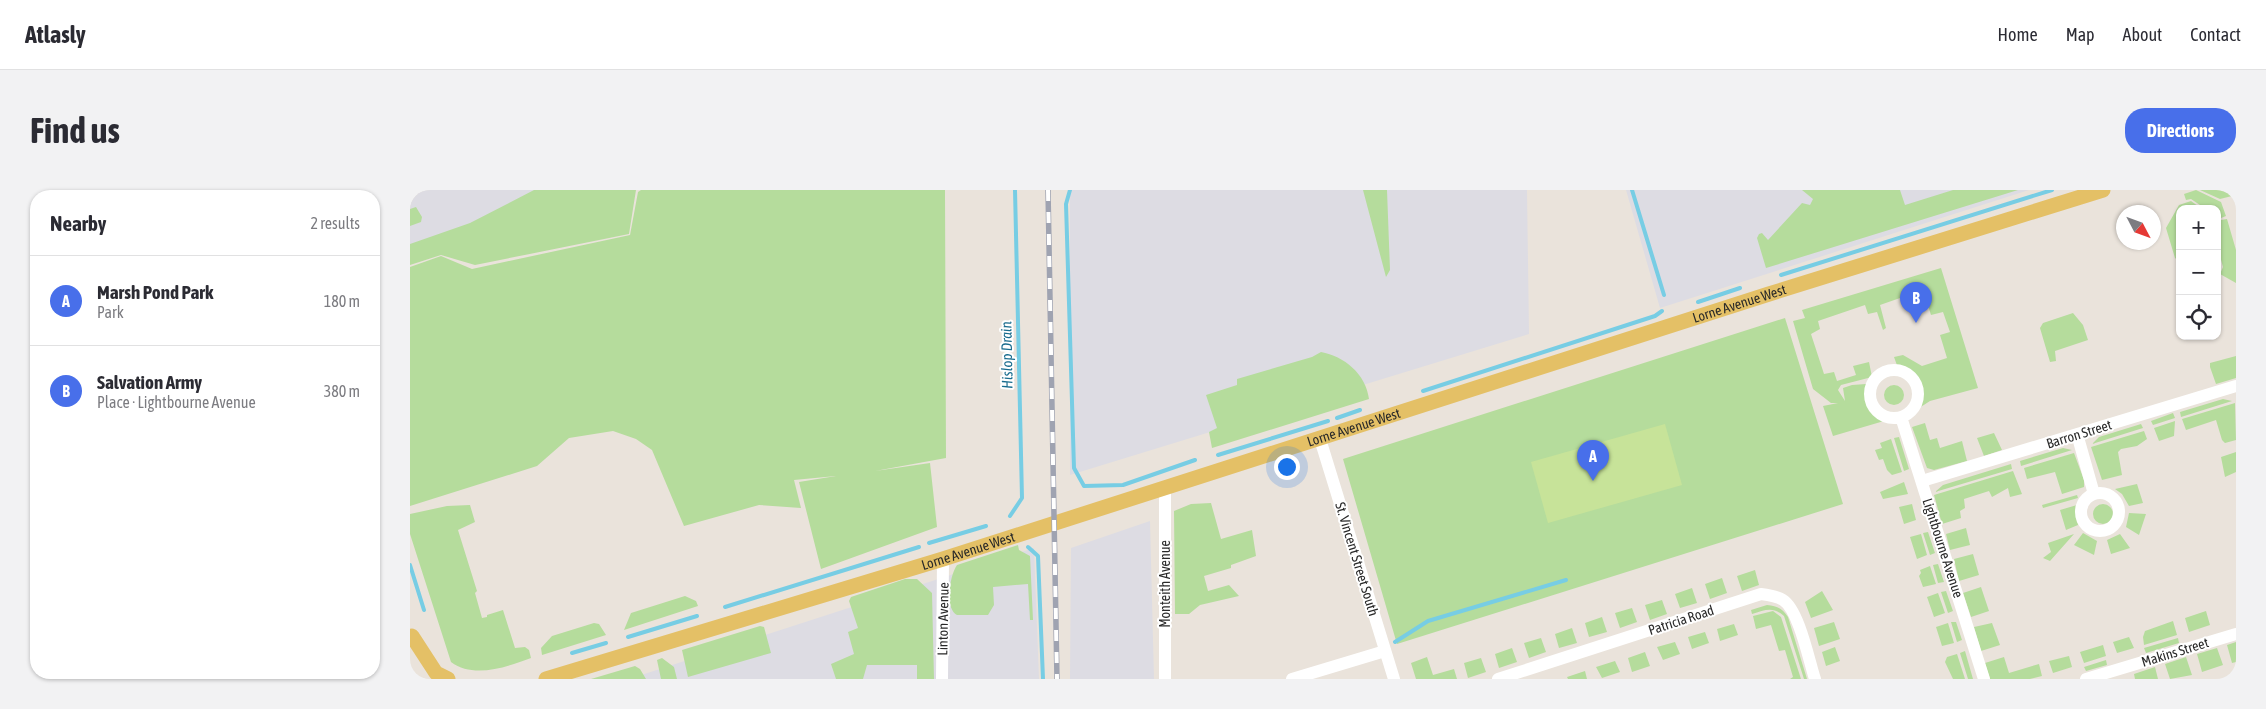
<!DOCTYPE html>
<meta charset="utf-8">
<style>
body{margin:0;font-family:"Asap Condensed",sans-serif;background:#f2f2f3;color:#2b2b33}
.controls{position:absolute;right:15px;top:15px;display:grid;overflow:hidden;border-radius:10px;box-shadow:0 1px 4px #0004}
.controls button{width:45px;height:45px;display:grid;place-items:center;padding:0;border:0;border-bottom:1px solid #e1e1e2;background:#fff;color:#2b2b33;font:25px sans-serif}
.compass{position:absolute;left:1706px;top:15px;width:45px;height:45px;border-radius:50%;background:#fff;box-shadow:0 1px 4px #0004;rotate:131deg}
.you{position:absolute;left:876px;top:276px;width:18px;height:18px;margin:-12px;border:4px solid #fff;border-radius:50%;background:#1a73e8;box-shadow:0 0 0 8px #1a73e833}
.badge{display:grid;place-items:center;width:32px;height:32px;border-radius:50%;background:#486fea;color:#fff;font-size:16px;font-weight:700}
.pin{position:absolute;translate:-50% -41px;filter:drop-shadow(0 1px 2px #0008)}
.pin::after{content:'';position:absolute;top:26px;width:18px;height:15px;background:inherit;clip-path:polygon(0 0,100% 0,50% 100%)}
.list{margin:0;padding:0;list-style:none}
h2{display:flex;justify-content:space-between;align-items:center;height:65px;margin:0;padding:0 20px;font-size:21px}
h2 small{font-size:16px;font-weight:400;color:#7c7c81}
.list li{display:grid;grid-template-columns:32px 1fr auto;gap:15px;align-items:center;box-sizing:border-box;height:90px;padding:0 20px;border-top:1px solid #e1e1e2}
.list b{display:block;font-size:19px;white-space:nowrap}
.list p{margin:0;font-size:16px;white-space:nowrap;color:#7c7c81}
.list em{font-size:16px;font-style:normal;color:#7c7c81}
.icon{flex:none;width:28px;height:28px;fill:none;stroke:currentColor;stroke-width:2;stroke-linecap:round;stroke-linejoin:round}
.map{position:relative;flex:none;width:1826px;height:489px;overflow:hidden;border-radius:20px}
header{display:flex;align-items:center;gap:30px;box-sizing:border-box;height:70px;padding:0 25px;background:#fff;border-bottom:1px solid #e1e1e2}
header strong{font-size:24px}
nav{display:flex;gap:28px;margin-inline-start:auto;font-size:18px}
.intro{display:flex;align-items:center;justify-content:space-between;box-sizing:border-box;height:120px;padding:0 30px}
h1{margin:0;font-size:35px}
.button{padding:12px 22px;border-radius:20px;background:#486fea;color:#fff;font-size:18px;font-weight:700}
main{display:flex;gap:30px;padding:0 30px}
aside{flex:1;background:#fff;border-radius:20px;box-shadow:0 1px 4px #0004}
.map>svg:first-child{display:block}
.industrial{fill:#dddce3}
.green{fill:#b5dc9c}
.pitch{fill:#c7e399}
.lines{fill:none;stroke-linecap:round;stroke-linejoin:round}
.stream{stroke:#77cde4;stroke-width:4}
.minor{stroke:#fff;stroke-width:12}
.major{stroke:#e4c066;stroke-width:15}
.rail-casing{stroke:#9fa3b1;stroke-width:5.5}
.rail{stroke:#fff;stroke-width:4;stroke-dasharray:11;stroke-linecap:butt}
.labels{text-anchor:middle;stroke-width:4;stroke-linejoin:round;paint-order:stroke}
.street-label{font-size:14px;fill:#292929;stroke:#fff}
.water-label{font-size:15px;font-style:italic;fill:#186b8d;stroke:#fff}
</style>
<header>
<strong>Atlasly</strong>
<nav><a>Home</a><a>Map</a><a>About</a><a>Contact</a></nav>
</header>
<div class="intro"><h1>Find us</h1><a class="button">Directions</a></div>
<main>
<aside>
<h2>Nearby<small>2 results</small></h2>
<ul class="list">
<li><span class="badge">A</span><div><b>Marsh Pond Park</b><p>Park</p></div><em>180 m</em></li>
<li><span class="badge">B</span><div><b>Salvation Army</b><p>Place · Lightbourne Avenue</p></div><em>380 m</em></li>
</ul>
</aside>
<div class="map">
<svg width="1826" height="489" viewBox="0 0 1826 489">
<rect width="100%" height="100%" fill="#eae3db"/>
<path class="industrial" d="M0 0H207L0 67Z
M660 0H1117L1119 144 660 285Z
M1216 0H1619L1250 118Z
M740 331 744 489H660L661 358Z
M624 358 629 489H219Z"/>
<path class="green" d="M124 0H226L219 44 65 75 31 65 0 75V54L60 33Z
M231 0H535L536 268 465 281 520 273 527 337 411 379 389 292 426 286 384 290 391 318 349 315 274 336 242 260 226 249 203 241 159 248 127 276 0 316V77L31 66 62 79 220 45 228 2Z
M953 0H977L980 80 976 87Z
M1392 0H1490L1495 15 1543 0H1608L1356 78 1347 48 1349 44 1352 43 1358 50 1392 13 1400 15 1403 9Z
M1786 0 1811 12 1816 26 1811 28 1807 26V19H1796L1781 9 1776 10 1774 4Z
M1790 0H1826V5L1810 9Z
M1781 11 1792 19H1770V72L1765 68 1756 38 1769 15Z
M6 17 12 27 11 32 0 36V19Z
M1817 29 1826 60V93L1810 84 1813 77C1809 61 1802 45 1811 30Z
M1531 78 1568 198 1520 211 1506 220C1515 202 1509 183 1488 178L1484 167 1493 165 1512 176 1537 168 1530 145 1540 142 1533 122 1521 125 1513 100 1470 115 1476 138 1473 140 1467 122 1458 124 1455 115 1408 131 1410 139 1401 144 1414 184 1424 182 1427 191 1446 185 1443 176 1459 172 1462 187 1431 195 1428 200 1435 211 1433 198 1442 195 1456 194 1460 216 1474 231 1423 246 1413 216 1428 213H1421L1403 199 1383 131 1395 128 1392 120Z
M1663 123 1673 135 1678 150 1645 161 1646 171 1640 172 1630 138 1633 133Z
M1375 128 1433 314 987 454 933 269Z
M911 162C934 166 956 184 959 209L802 258 799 242 807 238 796 205 827 195V189L902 167Z
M1826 166V188L1806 194 1800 177V173Z
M1474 205a10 10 0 1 1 20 0a10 10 0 1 1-20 0Z
M1813 209 1822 211 1771 227 1770 222Z
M1825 213 1826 250 1815 253 1812 250 1806 230 1776 240 1772 229Z
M1763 223 1765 228 1743 235 1741 231Z
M1765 231 1764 246 1749 251 1744 238Z
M1515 233 1520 250 1527 248 1530 258 1552 251 1557 271 1524 280 1517 278 1502 237Z
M1731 234 1733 238 1682 254 1689 247Z
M1734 241 1737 249 1727 256 1711 259 1708 262 1712 285 1692 290 1681 257Z
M1584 243 1592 260 1574 266 1567 248Z
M1489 247 1499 279 1494 281 1484 248Z
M1481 249 1492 282 1482 285 1477 280 1473 269 1469 270 1465 260 1472 258 1470 253Z
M1653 258 1662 260 1611 276 1610 271Z
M1826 262V282L1815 287 1811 267Z
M1664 263 1674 290V297L1652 304 1645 282 1617 289 1614 278Z
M1601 274 1602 279 1525 302 1533 295Z
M1603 281 1612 304 1600 307 1598 298 1582 307 1579 301 1554 309 1555 318 1550 321 1551 328 1532 334 1524 305Z
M1494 292 1498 304 1473 309 1470 302Z
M1727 294 1733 313 1719 316 1712 304 1705 299Z
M1667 305 1668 308 1633 318 1632 315Z
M801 313 811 349 842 340 846 366 821 375V378L794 386 798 401 819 395 829 406 790 415 779 424H765L764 321 781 314Z
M1502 314 1506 330 1494 334 1489 317Z
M1683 324a10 10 0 1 1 20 0a10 10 0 1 1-20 0Z
M60 315 65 332 48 340 67 401 65 403 72 428 77 427V425L93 420 105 458 115 457 119 460 121 468C96 477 64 489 41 472L0 344V324L37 316Z
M1667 315 1666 323 1668 335 1656 340 1650 320Z
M1719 323 1736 324 1729 345 1716 337Z
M1556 338 1560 355 1540 360 1536 344Z
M1518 342 1525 363 1520 365 1513 343Z
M1673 343 1687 351 1684 365 1664 355Z
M1511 344 1517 365 1507 369 1500 347Z
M1664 344 1640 371 1633 368 1641 362 1638 353Z
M1710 344 1720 358 1701 364 1697 350Z
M608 355 609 360 620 366 623 430H620L618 394 583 397 584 415 578 425H547C534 418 540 385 547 375Z
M1563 364 1569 385 1549 391 1544 369Z
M1528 374 1534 392 1528 393 1523 375Z
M1520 376 1526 394 1513 397 1509 386 1511 383 1510 380Z
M1345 380 1349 395 1332 401 1327 386Z
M1312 388 1317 403 1300 409 1295 394Z
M495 389H507L522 403 524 489H507V475H457L453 489H426L421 474 444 464 438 442 448 438 439 411 441 407Z
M1571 397 1579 421 1561 427 1553 403Z
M1282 398 1287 413 1270 418 1265 404Z
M1412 401 1423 420 1401 428 1395 412Z
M1536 401 1543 421 1538 423 1531 402Z
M1528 403 1535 423 1524 427 1517 407Z
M275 406 286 411 288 416 214 440 221 423Z
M1252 410 1257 424 1240 430 1235 415Z
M1357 415C1367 416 1372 418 1378 427L1397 489H1394L1374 426C1363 416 1355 420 1342 424L1341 420Z
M1222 418 1227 432 1210 438 1205 423Z
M1363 421 1371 427 1391 489H1380L1383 487 1375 460 1369 461 1361 435 1346 439 1343 426Z
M1796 421 1800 435 1779 442 1775 428Z
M1192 427 1197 442 1179 447 1175 433Z
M1763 431 1767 445 1734 455 1733 447 1735 441Z
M1424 432 1430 449 1409 456 1404 438Z
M1541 432H1546L1552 450 1547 452Z
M184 433 189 434 196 445 132 465 131 458 142 446Z
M1538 433 1544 453 1532 456 1526 437Z
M1582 433 1590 455 1571 461 1564 437Z
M1324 434 1328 445 1310 451 1307 439Z
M350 436 354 437 361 463 278 487 272 460Z
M1162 438 1167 453 1149 458 1145 444Z
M1295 442 1299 453 1282 459 1278 447Z
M1719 447 1724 458 1707 463 1703 452Z
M1131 448 1136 462 1119 468 1114 453Z
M1768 448 1769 453 1736 463 1734 458Z
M1265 452 1270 464 1253 470 1247 457Z
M1826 452V472L1822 473 1817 455Z
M1693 455 1696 466 1674 473 1670 462Z
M1425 457 1430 471 1416 476 1412 462Z
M1102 458 1107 472 1089 478 1085 464Z
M1807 458 1813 475 1792 482 1787 464Z
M1555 461 1563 489H1558L1550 463Z
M1235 462 1240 476 1222 482 1218 468Z
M1547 464 1555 489H1543L1535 472 1537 467Z
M1659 466 1662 477 1643 483 1639 471Z
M1017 467 1023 485 1044 479 1047 489H1006L1001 473Z
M1594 467 1599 483 1629 474 1632 486 1620 489H1580L1575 473Z
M1776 467 1782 485 1760 489 1755 474Z
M252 468 264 477 267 489H251L247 470Z
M1071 468 1076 482 1058 488 1054 473Z
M1696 470 1697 475 1676 481 1674 477Z
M1205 471 1210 482 1192 488 1186 477Z
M225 476 230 479 236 489H181Z
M1745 477 1748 489H1725L1724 484Z
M1175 481 1177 489H1158L1157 487Z"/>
<path class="pitch" d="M1255 234 1272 295 1138 333 1121 272Z"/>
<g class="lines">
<path class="stream" d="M660 0 656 14 664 278 674 296 713 295 785 270
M1222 0 1254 105
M1371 85 1642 0
M1288 112 1330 98
M1013 201 1245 126 1252 121
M927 228 950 220
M808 265 918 231
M600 326 612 308 605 0
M519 353 576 336
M618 357 628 366 633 489
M0 375 14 420
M315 417 509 357
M218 447 287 426
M985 452 1018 431 1156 390
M162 463 196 453"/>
<path class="minor" d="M1460 204a24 24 0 1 1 48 0a24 24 0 1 1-48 0Z
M1491 227 1574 489
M1667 244 1684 304
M910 249 984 489
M1512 291 1826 196
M755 299V489
M1671 322a19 19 0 1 1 38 0a19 19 0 1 1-38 0Z
M532 489 533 369
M882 489 975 461
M1088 489 1351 404C1359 405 1367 406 1373 410 1389 420 1399 471 1405 489
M1676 489 1826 444"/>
<g class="major">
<path d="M2 446 26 483 38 489"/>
<path id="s1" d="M136 489 533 369 1359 104 1693 0"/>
</g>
<g class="rail-casing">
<path id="rail" d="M638 0 647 489"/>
</g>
<use href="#rail" class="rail"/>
</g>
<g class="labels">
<g class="street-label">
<text dy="5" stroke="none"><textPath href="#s1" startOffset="1251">Lorne Avenue West</textPath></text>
<text dy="5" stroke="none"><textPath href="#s1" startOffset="846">Lorne Avenue West</textPath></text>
<text transform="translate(1669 244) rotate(-17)" y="5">Barron Street</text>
<text transform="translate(1533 358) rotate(72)" y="5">Lightbourne Avenue</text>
<text dy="5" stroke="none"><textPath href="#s1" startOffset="441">Lorne Avenue West</textPath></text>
<text transform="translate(947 369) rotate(73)" y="5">St. Vincent Street South</text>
<text transform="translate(755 394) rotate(-90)" y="5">Monteith Avenue</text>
<text transform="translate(533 429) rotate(-89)" y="5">Linton Avenue</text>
<text transform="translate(1271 430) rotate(-18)" y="5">Patricia Road</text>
<text transform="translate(1765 462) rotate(-17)" y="5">Makins Street</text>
</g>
<g class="water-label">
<text transform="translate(597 165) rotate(-91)" y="5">Hislop Drain</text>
</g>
</g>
</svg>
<div class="controls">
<button>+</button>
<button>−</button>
<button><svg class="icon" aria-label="locate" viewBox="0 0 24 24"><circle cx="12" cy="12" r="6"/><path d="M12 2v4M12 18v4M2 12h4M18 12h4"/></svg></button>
</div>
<svg class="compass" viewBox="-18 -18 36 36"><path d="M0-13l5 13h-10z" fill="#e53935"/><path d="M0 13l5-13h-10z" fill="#7c7c81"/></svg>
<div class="you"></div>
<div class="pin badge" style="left:1183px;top:291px">A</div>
<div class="pin badge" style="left:1506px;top:133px">B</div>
</div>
</main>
